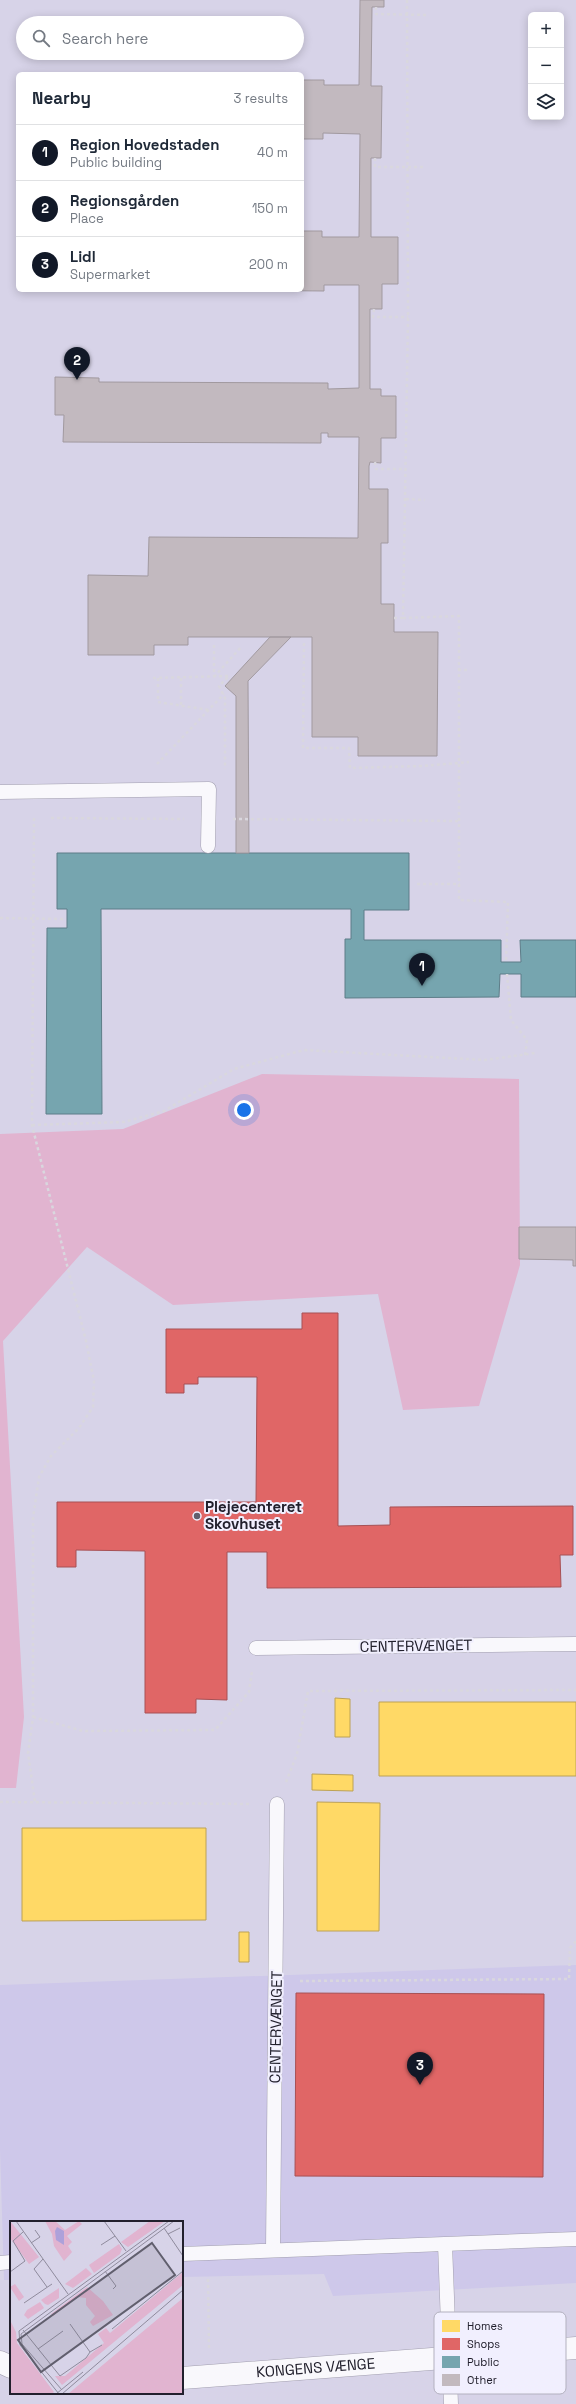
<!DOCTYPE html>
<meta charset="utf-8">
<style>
body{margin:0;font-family:"Space Grotesk",sans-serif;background:#f2f2f3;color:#1f2937}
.controls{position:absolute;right:12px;top:12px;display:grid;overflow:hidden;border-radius:6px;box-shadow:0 2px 10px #0003}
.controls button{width:36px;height:36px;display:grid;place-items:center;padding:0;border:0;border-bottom:1px solid #e0e1e3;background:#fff;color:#1f2937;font:20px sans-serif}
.you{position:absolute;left:244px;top:1110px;width:14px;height:14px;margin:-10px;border:3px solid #fff;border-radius:50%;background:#1a73e8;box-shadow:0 0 0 6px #1a73e833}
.badge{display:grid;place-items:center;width:26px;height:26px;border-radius:50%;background:#111827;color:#fff;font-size:13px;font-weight:700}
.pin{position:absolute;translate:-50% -33px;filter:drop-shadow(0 1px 2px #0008)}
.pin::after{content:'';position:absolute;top:21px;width:14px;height:12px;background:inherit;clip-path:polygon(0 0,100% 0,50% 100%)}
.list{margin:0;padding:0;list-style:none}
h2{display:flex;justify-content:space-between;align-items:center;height:52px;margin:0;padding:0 16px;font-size:17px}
h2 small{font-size:13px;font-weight:400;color:#747a83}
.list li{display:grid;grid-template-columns:26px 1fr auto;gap:12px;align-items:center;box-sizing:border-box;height:56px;padding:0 16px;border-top:1px solid #e0e1e3}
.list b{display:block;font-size:15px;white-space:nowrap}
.list p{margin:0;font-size:13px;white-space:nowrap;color:#747a83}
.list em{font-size:13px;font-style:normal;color:#747a83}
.icon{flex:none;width:22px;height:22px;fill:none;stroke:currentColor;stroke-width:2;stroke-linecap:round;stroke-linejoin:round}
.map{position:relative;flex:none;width:576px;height:2404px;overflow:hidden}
.search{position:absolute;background:#fff;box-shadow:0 2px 10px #0003;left:16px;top:16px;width:288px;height:44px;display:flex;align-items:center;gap:10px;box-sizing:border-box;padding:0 14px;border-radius:22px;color:#747a83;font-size:15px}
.panel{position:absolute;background:#fff;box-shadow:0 2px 10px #0003;left:16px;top:72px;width:288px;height:220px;border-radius:6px}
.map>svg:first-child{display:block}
.built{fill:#cec8ea}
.green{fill:#e1b4d0}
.homes{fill:#ffd966;stroke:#bda255}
.shops{fill:#e06666;stroke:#a75155}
.public{fill:#76a5af;stroke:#5d7d88}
.building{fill:#c2b9bf;stroke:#a1999f}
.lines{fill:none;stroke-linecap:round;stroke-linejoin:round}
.service-casing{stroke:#a29faf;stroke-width:15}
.tertiary-casing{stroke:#a29faf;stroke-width:23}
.path{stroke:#d9d7de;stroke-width:2.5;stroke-dasharray:3 3;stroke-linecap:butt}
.service{stroke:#f9f8fc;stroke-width:14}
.tertiary{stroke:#f9f8fc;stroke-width:22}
.poi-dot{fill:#615f6e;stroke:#f1effe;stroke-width:1.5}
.labels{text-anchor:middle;stroke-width:4;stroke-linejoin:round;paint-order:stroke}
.poi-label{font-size:15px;font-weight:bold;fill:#22202d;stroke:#f1effe;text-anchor:start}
.street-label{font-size:15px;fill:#22202d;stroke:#f1effe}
.inset-road{fill:none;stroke:#8f8b9d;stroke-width:1}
.view{fill:#615f6e;fill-opacity:0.15;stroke:#615f6e;stroke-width:2}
.inset-edge{fill:none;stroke:#22202d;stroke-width:2}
.key{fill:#f1effe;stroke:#b3b1bf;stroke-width:1}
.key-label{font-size:11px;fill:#22202d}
</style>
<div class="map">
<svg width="576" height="2404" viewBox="0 0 576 2404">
<rect width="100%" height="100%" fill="#d7d3e8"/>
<path class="built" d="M576 1965V2283L333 2296 324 2274 182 2277V2222H11V2280H4L0 2149V1985Z"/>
<path class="green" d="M262 1074 519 1079 520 1265 479 1406 403 1410 378 1294 173 1305 87 1247 3 1341 24 1717 16 1788H0V1134L123 1129Z"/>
<path class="homes" d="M335 1698 350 1699V1737H335Z
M379 1702H576V1776H379Z
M312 1774 353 1775V1791L312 1790Z
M317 1802 380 1803 379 1931H317Z
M22 1828H206V1920L22 1921Z
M239 1932H249V1962H239Z"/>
<path class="shops" d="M302 1313H338V1526L390 1525V1507L573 1506V1555H560L561 1587 267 1588V1552H227V1700L196 1699V1713H145V1551L76 1550V1567H57V1502H256L257 1377H198V1384H184V1393H166V1329H302Z
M296 1993 544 1994 543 2177 295 2176Z"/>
<path class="public" d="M57 853H409V910H364V940H501V962H521L520 940H576V997H521V974H500L499 997 345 998V939H351V909H101L102 1114H46L47 928H67V909H57Z"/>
<path class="building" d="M360 0H384V7H372L371 86H382L381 158H371V237H398V284H382V309H370V389H381V396H396V438H381V463L370 462 369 466V489H388V543H381V604H394V632H438L437 756H358V737H312V637H188V645H154V655H88V575L148 576 149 537 358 538 359 437H328V433H321V443L63 442 64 415H55V377L99 378V382L328 383V389L359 388V285H324V291L218 290H302V231H322V237H359L360 134 323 133V139H302V80H324V85H359Z
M270 637H291L248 681 249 853H236V696L225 686Z
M519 1227H576V1266H573V1260L519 1259Z"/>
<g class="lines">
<g class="service-casing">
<path id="service" d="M0 792 209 789 208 846
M256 1648 576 1644
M445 2244 451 2404
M273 2250 277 1804
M182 2254 576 2239
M0 2263 11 2262"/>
</g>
<g class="tertiary-casing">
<g id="tertiary">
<path d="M0 2362 11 2367"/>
<path id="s1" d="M182 2378 576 2348"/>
</g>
</g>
<path class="path" d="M407 0 408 317 403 618 459 616V900L508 902 506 962
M376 7V14L427 15
M375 158V167H423
M374 309 373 317H408
M375 462 376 469H406
M406 499 425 500
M394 618H403
M304 643 303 748H349L350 768 423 766 469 762
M214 645V676
M458 670H470
M214 677 242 646
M153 678 229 676 219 686 225 698V769
M158 678V702L209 710
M181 705V678
M157 764 224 694
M34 818 32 1125 86 1341 94 1381 93 1407 79 1428 51 1456 39 1477 33 1518V1717L28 1753 35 1802
M51 818 184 819
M233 819 460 821
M417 884H460
M0 918 64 919
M507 974 511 1020 527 1040 525 1056
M32 1125 124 1122 164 1111 234 1069 304 1050 485 1060 535 1053
M33 1717 83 1731 215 1730 249 1692 252 1671
M286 1782 297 1754 308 1691 576 1690
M0 1802 252 1804
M300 1981 569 1979 570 1948 576 1941
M208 2279 209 2348"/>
<use href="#service" class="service"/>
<use href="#tertiary" class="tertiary"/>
</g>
<circle class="poi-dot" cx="197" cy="1516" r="4"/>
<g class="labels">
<g class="poi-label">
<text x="205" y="1512">Plejecenteret<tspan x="205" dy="17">Skovhuset</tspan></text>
</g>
<g class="street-label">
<text transform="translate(416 1646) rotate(-1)" y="5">CENTERVÆNGET</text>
<text transform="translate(276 2027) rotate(-89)" y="5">CENTERVÆNGET</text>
<text dy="5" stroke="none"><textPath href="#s1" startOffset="134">KONGENS VÆNGE</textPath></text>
</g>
</g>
<g transform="translate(10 2221)">
<rect width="173" height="173" fill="#d7d3e8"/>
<path d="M0 0 29 36 19 43 0 17ZM35 0H45L55 9 69 0 72 3 57 15 62 21 58 25 62 31 54 40 44 25 42 13ZM140 0H155L118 26 111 21ZM109 23 112 28 110 33 84 52 79 44ZM76 47 82 53 63 67 55 63ZM173 51V64L52 164 45 155H55L94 122 88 113 96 107 100 112ZM5 63 14 76 9 80 0 66ZM77 66 93 80 103 94 83 105 80 101 85 95 76 84V77L67 76 43 95 41 93ZM49 67V77L38 84 35 83 31 79ZM173 77V173H58ZM30 81 34 87 18 98 14 94 17 89ZM0 99 6 111 7 122 44 171 42 173H0Z" fill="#e1b4d0"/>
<path d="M47 6 54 10V24L46 19 45 10Z" fill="#ada1da"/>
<path class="inset-road" d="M6 0 58 73M94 0 116 30M154 7 173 35M158 13 170 7M21 22 30 16 25 9M91 24 105 15M33 38 24 48 37 66M95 50 106 65 103 68M0 51 15 40 3 20 13 11M14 82 42 63M102 108 173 50M13 109 50 155 76 137 80 131 60 103M28 128 53 110M80 131 92 124M52 169 12 123 11 113 164 0M46 173 73 151M49 173 10 124 9 110 159 0M52 173 173 69"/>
<path class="view" d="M142 22 165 54 31 151 8 119Z"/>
<rect width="173" height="173" class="inset-edge"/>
</g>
<rect x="434" y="2312" width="132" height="82" rx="6" class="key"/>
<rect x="442" y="2320" width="18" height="12" fill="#ffd966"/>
<rect x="442" y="2338" width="18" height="12" fill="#e06666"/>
<rect x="442" y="2356" width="18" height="12" fill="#76a5af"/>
<rect x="442" y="2374" width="18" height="12" fill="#c2b9bf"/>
<g class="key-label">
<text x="467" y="2330">Homes</text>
<text x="467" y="2348">Shops</text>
<text x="467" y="2366">Public</text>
<text x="467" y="2384">Other</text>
</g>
</svg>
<div class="controls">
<button>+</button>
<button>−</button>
<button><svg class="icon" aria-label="layers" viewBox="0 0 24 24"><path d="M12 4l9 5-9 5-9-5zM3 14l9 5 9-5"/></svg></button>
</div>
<div class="you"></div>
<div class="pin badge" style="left:422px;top:986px">1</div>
<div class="pin badge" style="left:77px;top:380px">2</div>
<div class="pin badge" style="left:420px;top:2085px">3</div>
<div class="search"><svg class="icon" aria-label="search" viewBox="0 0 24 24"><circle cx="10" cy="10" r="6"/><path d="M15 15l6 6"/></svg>Search here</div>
<section class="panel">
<h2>Nearby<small>3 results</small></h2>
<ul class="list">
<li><span class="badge">1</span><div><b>Region Hovedstaden</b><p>Public building</p></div><em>40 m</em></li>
<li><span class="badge">2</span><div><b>Regionsgården</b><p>Place</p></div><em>150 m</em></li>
<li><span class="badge">3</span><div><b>Lidl</b><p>Supermarket</p></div><em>200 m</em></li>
</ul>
</section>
</div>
